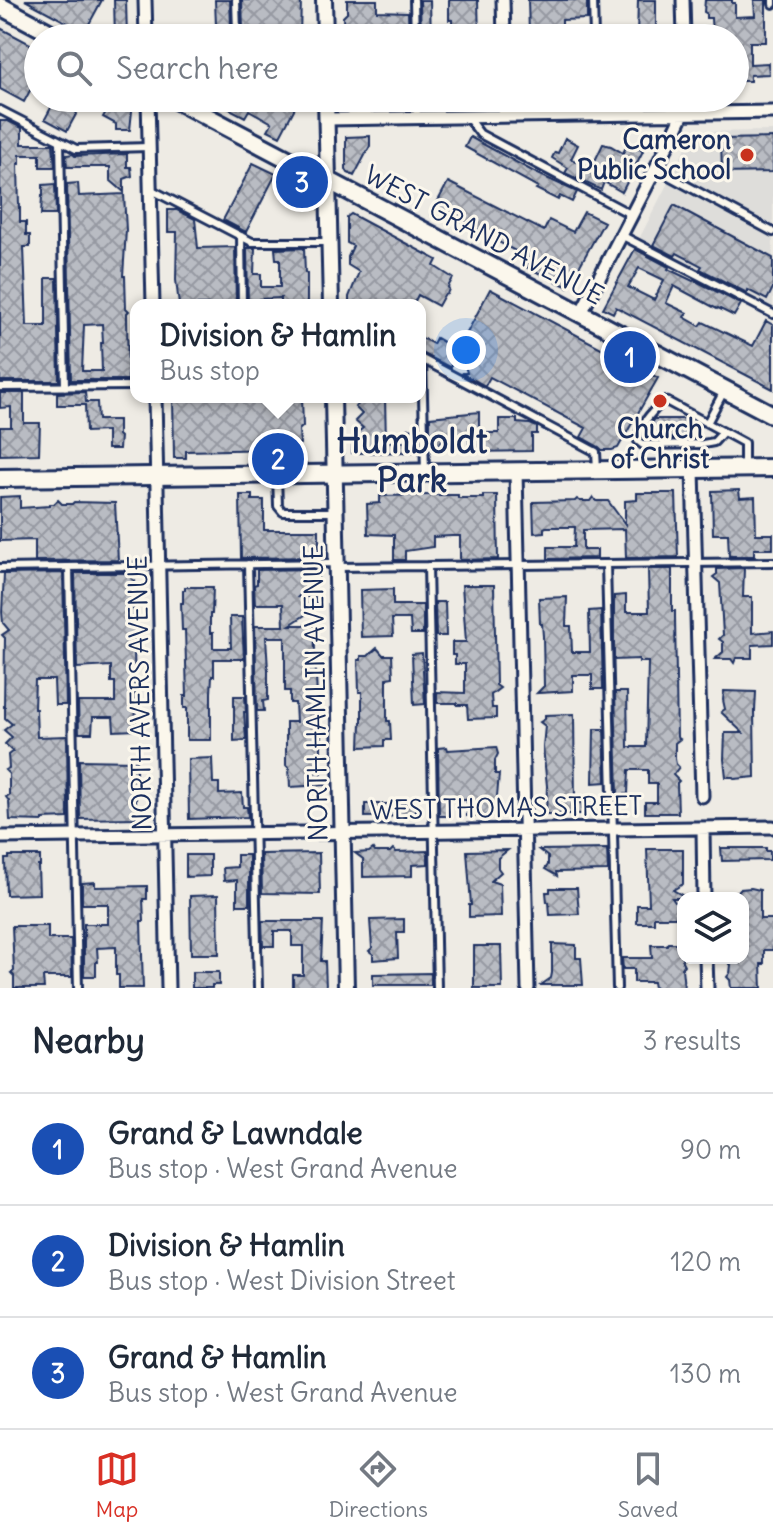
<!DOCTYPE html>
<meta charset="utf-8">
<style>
body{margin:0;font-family:Delius,sans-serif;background:#f2f2f3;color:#1f2937}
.controls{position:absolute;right:24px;bottom:24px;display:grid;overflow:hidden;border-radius:16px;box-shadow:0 2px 6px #0004}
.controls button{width:72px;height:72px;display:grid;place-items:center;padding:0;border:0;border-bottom:2px solid #e0e1e3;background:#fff;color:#1f2937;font:40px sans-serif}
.you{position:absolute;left:466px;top:350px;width:28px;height:28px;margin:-20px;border:6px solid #fff;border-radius:50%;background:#1a73e8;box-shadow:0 0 0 12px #1a73e833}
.badge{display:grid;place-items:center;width:52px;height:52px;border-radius:50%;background:#d93025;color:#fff;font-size:26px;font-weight:700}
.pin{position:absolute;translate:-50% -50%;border:4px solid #fff;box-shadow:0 2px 8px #0006}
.popup{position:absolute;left:130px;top:299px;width:296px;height:104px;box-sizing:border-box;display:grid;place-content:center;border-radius:16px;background:#fff;filter:drop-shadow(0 2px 6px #0005);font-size:26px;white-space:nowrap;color:#747a83}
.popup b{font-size:30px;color:#1f2937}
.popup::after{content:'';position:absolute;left:50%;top:100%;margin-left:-16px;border:16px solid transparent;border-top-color:#fff}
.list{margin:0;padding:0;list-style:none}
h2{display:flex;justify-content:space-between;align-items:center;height:104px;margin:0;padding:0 32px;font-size:34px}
h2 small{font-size:26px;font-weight:400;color:#747a83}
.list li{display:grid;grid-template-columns:52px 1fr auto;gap:24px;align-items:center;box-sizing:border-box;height:112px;padding:0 32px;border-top:2px solid #e0e1e3}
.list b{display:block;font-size:30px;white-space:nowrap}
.list p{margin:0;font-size:26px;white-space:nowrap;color:#747a83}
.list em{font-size:26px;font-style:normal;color:#747a83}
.icon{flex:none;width:44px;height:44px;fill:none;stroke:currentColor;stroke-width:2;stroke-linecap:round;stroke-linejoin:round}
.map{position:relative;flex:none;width:773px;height:988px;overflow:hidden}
.search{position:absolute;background:#fff;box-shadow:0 2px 6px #0004;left:24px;right:24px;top:24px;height:88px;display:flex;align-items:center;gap:20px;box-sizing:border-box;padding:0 28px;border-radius:44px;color:#747a83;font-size:30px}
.sheet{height:440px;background:#fff}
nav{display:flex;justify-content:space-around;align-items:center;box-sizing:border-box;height:112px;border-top:2px solid #e0e1e3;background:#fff;font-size:22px;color:#747a83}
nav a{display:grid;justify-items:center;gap:4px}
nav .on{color:#d93025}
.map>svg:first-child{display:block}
.built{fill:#deddda}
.building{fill:url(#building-cross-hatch);stroke:#1b2f5e;stroke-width:2;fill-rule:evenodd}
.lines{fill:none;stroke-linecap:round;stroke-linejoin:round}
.service-casing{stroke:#1b2f5e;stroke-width:12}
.minor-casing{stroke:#1b2f5e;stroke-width:17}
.tertiary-casing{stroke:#1b2f5e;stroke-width:20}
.secondary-casing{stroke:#1b2f5e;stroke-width:22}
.service{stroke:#fbf7ec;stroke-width:6}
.minor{stroke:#fbf7ec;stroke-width:11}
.tertiary{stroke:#fbf7ec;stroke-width:14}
.secondary{stroke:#fbf7ec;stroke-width:16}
.poi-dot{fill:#c8321e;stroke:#fbf7ec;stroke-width:3}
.labels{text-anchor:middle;stroke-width:6;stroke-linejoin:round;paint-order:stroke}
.poi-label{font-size:26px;font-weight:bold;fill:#1b2f5e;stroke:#fbf7ec;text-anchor:end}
.street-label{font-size:26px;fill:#1b2f5e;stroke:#fbf7ec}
.district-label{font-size:34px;font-weight:bold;fill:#1b2f5e;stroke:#fbf7ec}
</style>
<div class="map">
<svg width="773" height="988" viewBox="0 0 773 988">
<defs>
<pattern id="building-cross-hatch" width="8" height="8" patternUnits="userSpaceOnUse" patternTransform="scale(2)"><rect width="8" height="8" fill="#b9bcc3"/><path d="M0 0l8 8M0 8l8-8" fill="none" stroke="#9699a2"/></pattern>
</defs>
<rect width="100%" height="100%" fill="#eeebe4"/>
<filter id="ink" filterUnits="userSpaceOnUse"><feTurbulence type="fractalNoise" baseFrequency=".0125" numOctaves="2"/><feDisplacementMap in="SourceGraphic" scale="16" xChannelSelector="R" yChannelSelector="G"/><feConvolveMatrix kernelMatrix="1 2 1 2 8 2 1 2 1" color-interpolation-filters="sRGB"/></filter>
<g filter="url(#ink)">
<path class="built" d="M773 131V311L639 239 694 132Z"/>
<path class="building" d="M25 0H102L89 24 91 25 86 33Z
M114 0H126L127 38H115Z
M215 0H230L231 26H216Z
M242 0H301L300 36 255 38 252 33 243 28Z
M347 0H377V11L408 12 409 38H344L343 17 347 13Z
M420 0H430L431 38H421Z
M449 0H478L479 38H452V20H449Z
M528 0H587V19L562 20V32L529 33Z
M638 0H656V38H637Z
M705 0H732V3H735V17L755 16 754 0H766V42H750V64L768 63 769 74 750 75V81H735V38L712 37 711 18H706V13L704 12Z
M0 28 38 48V85L34 83 24 102 0 89Z
M56 98H85L67 131 45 119Z
M114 98H135L127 106 132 111 130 130H116V124L103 117Z
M209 98H300L280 136 268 130 272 123 249 110 245 117Z
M0 121H8L22 128V144H53L55 167H40V155H20V164H18L19 208H20V222H26V235H30V247H24L27 326H46V278H57L59 381H0Z
M370 136V146L354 176 348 173 346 169V137Z
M470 137 536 173 577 192 572 202 560 196 558 200 536 189 538 187 465 147Z
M565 138 578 145 571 159 591 169 603 144 611 146 623 153 626 147 632 150 634 146 643 151 622 192 604 182 601 190 565 173 568 168 552 158 555 152 558 153Z
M773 138V172L722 173 721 139Z
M73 154 75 156 127 154V167H131L132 176 124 179V192L110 180V167H67L66 155Z
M253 163 276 174 246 232 223 220Z
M448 182 544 231 549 220 573 232 584 212 604 222 568 287 526 267 530 259 493 239V237L484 233 479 235 478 230 470 226H468L464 222 456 218 451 220 450 214 441 210 431 214Z
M78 183 79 196 124 194 126 230 123 276H125L126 308 129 311 127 313 128 380H71L67 184ZM102 324 103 343H101L102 371H82L84 325Z
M55 184 56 215H41L42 196H43V185Z
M674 205 773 258V288L767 300 748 290 747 293 700 269 702 266 677 253 675 256 653 245Z
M168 210H177L195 219 198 248 235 247 236 305H179L176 280 177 232H168Z
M351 214 437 260 434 266 453 278 448 287 449 289 447 294 444 295 438 306 418 295 413 305H349V297L359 272 348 265V257L353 246 347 243V217Z
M247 248H255L254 274H261V287H280V259H276L275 249 304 248 305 273H307V305H281V298L259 299V305H248Z
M635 249 669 267 668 269 693 281 694 280 741 304 734 316 718 308 717 309 674 286 666 303 687 313 684 317 700 326 703 322 753 346 766 321 773 325V389L616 307 613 313 603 308ZM639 268 664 280 654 300 628 287Z
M490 289 658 378 618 448 612 450H602L599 447 581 437 586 428 490 377 485 386 461 373H467L460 346Z
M420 337 433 344 436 338 450 346 451 368 420 352Z
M85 392 86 402H97L98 420H118V435L120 437 119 449H107V431L86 432 85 405H57V393Z
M0 393H24V423H40L39 454 0 455V427H11V407L0 408Z
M173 397H302L303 426 299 430 300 444H290V451H278V449L186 451V458H174Z
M366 397H385L386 442H407V429L418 428V452L352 453 353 440H358L357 433 363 428 355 421 362 414 355 407Z
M479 412V433H499V419H517V423L530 424 537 427V434H532V451L469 452V434L452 445H448L443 439 437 447 433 443H430V417Z
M655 419H685V438L645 439 649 427Z
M739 490 740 498 755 497 756 534H773V549H754V556H729L728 534H713L712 491Z
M637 493H676L678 557 626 558 625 529 583 530V550H597V558L548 559V547H574L575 527H546L544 528V532L534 533 533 502 575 501 577 499 580 501H590L593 497 596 501H608L625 524V501L637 500Z
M240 495H252V500H264V530H319V557L241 558Z
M431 495H458V498H483V495H497L498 559 460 560V536H452L433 537V547L405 551V560H394V535L368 534 367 504 380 503V496Z
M20 496V508L49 506V504H54L58 500 62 504H72L74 502 115 503 118 560 35 561V540L0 541V497Z
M744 568 743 597H752V633L773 631V644L752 645V658H736L734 663 731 659H715L723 652V642L719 639 723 635 720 583 713 577 717 574V569Z
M314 569 315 575 318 578 298 597H315V602L320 605 290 625H314L317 699H314V718L316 734H321V779L326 785 290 787 289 768 286 765V722H296L295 703H290V691H285V637H266L268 670V700L263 701 264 711H257L255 626H284L283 604H255L254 585 257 584V570Z
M648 569H672V611H675V617L677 737 680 739 675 743V759L676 764 679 767 673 775 679 781 677 783 678 813H645V802H657V784H648V770H629L628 794H618L615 692H627L628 747H646L648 662H639V659L614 660V596L626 595V612H649Z
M63 573 66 705H55L54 680H35L34 709H36L37 737 67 736 68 818 43 819V821L10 820 9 801 6 797 9 795V774L5 770 9 768 8 755 13 751 5 744 12 737 4 730 12 724 5 718V707H4L5 638 2 635 9 630 3 623 2 612 4 574Z
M75 573H131V578L135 581 132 584 134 621H136L134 649 136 730 114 731 113 717H93L92 733H79L78 702H115V682H111V666L77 668Z
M462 585H494L496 685 500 688 491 695 492 708H496V718L468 719 467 705H457V703H437V692L465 693V664H455V655H452V642H466Z
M185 587H213L212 614H210V633H213V648H231L230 617H242L244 659H214V676H212L211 693V740H187V708H184V696H187L185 630H182L181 603H183V590H185Z
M393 589V605H423V634H411L410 619H392L393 636 361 637 360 590Z
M567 597 566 626H571L572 652H590L589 611 601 610 603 689H592V675H573V691L537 693 544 686 543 636 542 624H540L539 598Z
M435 602H445L446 636H436Z
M377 648 383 655H392L393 677 387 678V721H390L391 740H384V746L360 747 361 722H362V692H359L358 660H361V656H368Z
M422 653 425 704 414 705 412 654Z
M724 691 756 692 755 711H754L755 777 735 779 733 777H726L724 759 725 733H743L721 712 725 709 723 700Z
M234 696H245L246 712H244L246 740 234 741Z
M574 714 575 801 582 803V814H546L547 786 543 747 545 726 540 722 545 719V715Z
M594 729H604L606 782 593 783Z
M447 747 448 750 496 747 498 754 495 760V774H499L496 808 504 815 467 816V800H448V816H439L438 748Z
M212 758 213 783H219V794L242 793 243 807H247L248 817 189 819 188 759Z
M79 760 136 761V818L80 819Z
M365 804H416V816L365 817Z
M721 848H766V851H770V860L722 861Z
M373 849 375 852H390L393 849 396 852 428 851V864L412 865V876L363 877V859L355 853 369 852Z
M607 849 608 871 556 872 557 876 545 869 548 865V857L539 850Z
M647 849H683V884L673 890 687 898H672L683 913V917H654V923H637V905H649Z
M508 850 498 858V868L501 872 491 881 500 884 501 916 469 917V905H471L467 851Z
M319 853 320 894 262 893 261 854Z
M186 855H210V876L186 877Z
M237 855H249V905H237V880L224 881 223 868 237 867Z
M9 856H40V866H38L39 894 6 895 5 859H9Z
M95 882V887L147 886V899H143L144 921H141L143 988H119V975H116V947L97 948 98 962H96V976H84V924H108V904H82V883Z
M550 888H577L579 914 550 915 549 902H547L546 892H550Z
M751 888 760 890V919H773V950H764V964H761L762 988H731L730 980 727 977 730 973 731 965 723 958H743V898H732L740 889Z
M218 895 219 954H191L190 896Z
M404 919V932H397L398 958 373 960V954L369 951 372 948 370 920Z
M262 921H323L321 961H325L326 988H293V975H303V946H292V931H274V946H263Z
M12 926H48V939H71L72 977H43L44 988H14V976L11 973 14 971Z
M668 943H681L683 950 682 961 684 965 682 968 684 988H654L653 982H634V969H623L622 958H652L651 945H667Z
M552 944 576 945V958H581L583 985H541L551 978 552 973Z
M474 946H501L502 988H474Z
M192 972H219V985H212V988H192Z
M431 973V985H373V974Z"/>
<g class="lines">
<g class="service-casing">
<path id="service" d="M236 0 237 32
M414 0 415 38
M593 0 594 38
M773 0V4
M146 34 237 32 249 38
M416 98 417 118
M596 98V115
M0 110 76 149 149 147
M468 118 480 134 632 215
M60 141 65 387
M656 169 773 232
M150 189 252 242H329
M621 235 773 314
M241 236 242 305
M420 358 596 452 597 469
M422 359 425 472
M0 387 136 386
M707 423 744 443V465
M723 432 714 442 703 444 643 445 638 441C639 425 652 412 663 401L668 402 707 423 723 393
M277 475 278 506 283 512H335
M248 564 258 988
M606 564 617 988
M428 566 437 988
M69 567 78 988
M337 567 773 562
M0 568 336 563"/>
</g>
<g class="minor-casing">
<path id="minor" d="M145 0 146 38
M503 0 504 38
M683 0 684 38
M148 98 153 305
M506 98V116
M327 119 773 112
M581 313 676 129 683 114 685 98
M155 397 168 988
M693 470 702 796
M516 472 528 988
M703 828 704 898
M0 837 773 827
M706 958 707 988"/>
</g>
<g class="tertiary-casing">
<path id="tertiary" d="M324 0 325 38
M326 98 331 305
M333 397 346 988"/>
</g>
<g class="secondary-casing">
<path id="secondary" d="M0 6 60 38
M172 98 773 415
M0 478 773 468"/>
</g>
<use href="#service" class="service"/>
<use href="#minor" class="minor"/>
<use href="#tertiary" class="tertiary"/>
<use href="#secondary" class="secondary"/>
</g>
</g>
<g class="poi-dot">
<circle cx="747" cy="155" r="8"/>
<circle cx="660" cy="401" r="8"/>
</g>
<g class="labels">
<g class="poi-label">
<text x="731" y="149">Cameron<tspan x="731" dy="30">Public School</tspan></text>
<text x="660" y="438" text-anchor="middle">Church<tspan x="660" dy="30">of Christ</tspan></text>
</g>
<g class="street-label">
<text transform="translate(484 235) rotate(28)" y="9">WEST GRAND AVENUE</text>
<text transform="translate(140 693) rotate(-91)" y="9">NORTH AVERS AVENUE</text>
<text transform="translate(316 693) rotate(-91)" y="9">NORTH HAMLIN AVENUE</text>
<text transform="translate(506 808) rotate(-1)" y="9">WEST THOMAS STREET</text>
</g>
<g class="district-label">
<text x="412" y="453">Humboldt<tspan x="412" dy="39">Park</tspan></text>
</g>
</g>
</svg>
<div class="controls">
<button><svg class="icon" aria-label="layers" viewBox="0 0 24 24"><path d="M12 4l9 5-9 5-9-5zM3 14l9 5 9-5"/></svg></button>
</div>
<div class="you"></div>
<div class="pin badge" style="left:630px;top:357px;background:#1a4fb4">1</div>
<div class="pin badge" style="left:278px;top:459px;background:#1a4fb4">2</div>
<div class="popup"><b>Division &amp; Hamlin</b>Bus stop</div>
<div class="pin badge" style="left:302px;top:182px;background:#1a4fb4">3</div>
<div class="search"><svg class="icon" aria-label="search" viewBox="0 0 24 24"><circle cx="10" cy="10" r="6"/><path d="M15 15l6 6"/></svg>Search here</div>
</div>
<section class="sheet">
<h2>Nearby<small>3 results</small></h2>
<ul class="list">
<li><span class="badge" style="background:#1a4fb4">1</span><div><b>Grand &amp; Lawndale</b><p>Bus stop · West Grand Avenue</p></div><em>90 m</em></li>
<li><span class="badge" style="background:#1a4fb4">2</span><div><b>Division &amp; Hamlin</b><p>Bus stop · West Division Street</p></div><em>120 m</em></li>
<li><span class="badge" style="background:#1a4fb4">3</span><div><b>Grand &amp; Hamlin</b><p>Bus stop · West Grand Avenue</p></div><em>130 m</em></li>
</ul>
</section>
<nav>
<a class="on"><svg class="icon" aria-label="map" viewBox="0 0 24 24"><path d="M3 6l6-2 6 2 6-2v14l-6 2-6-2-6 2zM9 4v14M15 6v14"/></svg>Map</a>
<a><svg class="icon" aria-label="directions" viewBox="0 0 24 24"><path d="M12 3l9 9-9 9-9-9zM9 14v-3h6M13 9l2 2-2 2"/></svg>Directions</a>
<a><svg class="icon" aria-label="saved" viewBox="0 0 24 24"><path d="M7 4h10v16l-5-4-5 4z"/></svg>Saved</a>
</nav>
